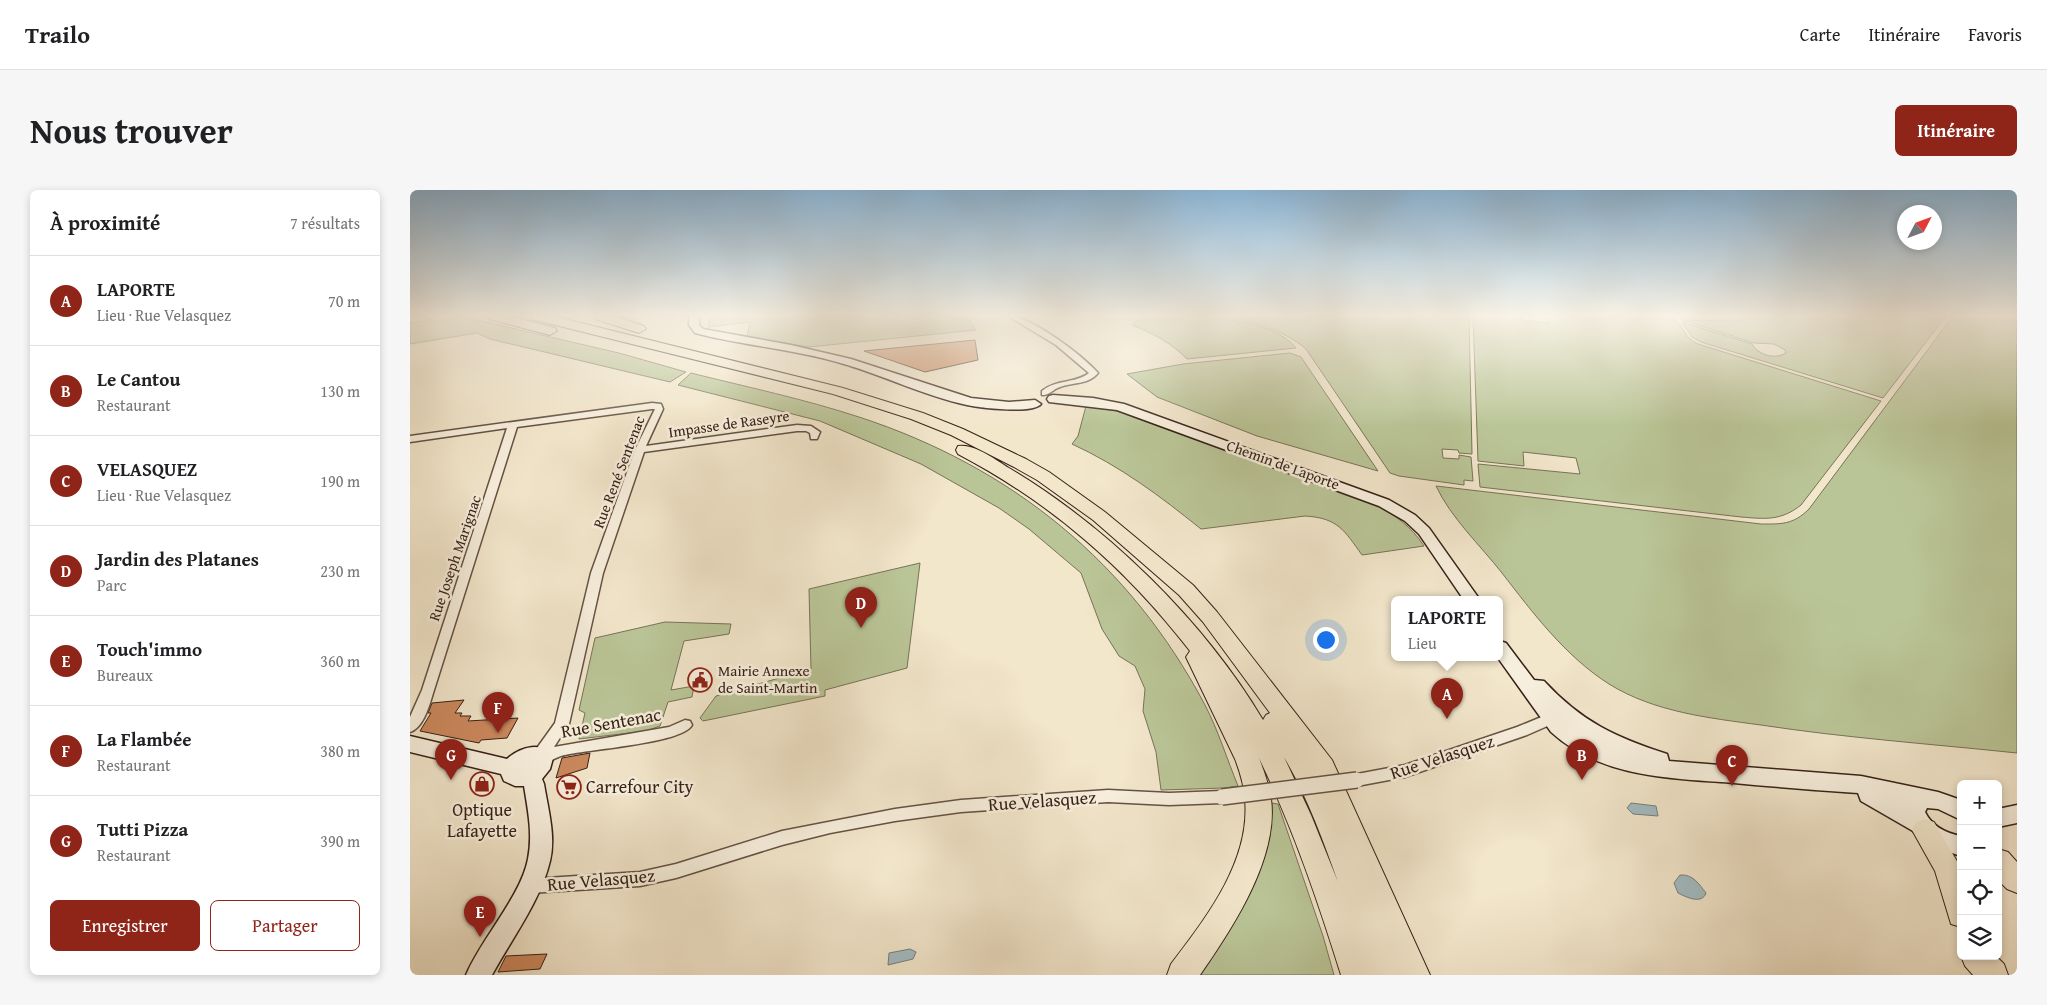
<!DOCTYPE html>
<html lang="fr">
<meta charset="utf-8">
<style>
body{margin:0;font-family:"Gentium Book Plus",serif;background:#f6f6f6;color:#202124}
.controls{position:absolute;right:15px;bottom:15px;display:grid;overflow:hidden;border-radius:8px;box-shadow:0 2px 8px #0003}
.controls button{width:45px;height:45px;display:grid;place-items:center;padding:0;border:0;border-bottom:1px solid #e0e0e0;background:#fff;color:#202124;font:25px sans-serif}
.compass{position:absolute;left:1487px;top:15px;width:45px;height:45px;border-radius:50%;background:#fff;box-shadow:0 2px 8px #0003;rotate:49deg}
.you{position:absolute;left:915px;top:449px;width:18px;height:18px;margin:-12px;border:4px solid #fff;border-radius:50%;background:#1a73e8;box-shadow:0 0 0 8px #1a73e833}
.badge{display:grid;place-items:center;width:32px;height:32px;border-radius:50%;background:#8f2418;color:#fff;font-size:16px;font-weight:700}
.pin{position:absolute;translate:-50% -41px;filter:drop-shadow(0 1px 2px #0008)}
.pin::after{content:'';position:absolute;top:26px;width:18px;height:15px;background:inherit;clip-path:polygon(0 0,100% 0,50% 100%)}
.popup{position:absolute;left:981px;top:406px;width:112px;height:65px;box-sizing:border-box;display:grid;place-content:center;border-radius:8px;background:#fff;filter:drop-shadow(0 1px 4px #0005);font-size:16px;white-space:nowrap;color:#757577}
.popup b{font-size:19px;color:#202124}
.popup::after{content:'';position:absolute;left:50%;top:100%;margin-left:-10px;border:10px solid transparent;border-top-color:#fff}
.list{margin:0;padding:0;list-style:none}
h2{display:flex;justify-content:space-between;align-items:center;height:65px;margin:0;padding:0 20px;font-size:21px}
h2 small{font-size:16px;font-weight:400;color:#757577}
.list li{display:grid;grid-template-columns:32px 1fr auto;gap:15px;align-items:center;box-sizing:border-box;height:90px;padding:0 20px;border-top:1px solid #e0e0e0}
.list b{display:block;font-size:19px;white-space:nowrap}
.list p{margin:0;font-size:16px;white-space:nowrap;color:#757577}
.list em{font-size:16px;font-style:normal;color:#757577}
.actions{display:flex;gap:10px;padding:15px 20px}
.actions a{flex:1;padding:11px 0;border:1px solid #8f2418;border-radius:8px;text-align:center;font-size:18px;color:#8f2418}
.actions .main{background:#8f2418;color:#fff}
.icon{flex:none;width:28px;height:28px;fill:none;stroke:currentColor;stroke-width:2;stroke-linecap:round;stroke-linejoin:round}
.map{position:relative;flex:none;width:1607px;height:785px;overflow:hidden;border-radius:8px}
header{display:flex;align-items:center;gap:30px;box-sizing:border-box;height:70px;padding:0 25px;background:#fff;border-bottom:1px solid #e0e0e0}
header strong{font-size:24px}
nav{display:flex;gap:28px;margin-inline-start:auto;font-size:18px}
.intro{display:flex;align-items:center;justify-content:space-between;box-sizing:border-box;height:120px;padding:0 30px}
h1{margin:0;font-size:35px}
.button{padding:12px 22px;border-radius:8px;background:#8f2418;color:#fff;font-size:18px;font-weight:700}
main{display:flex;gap:30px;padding:0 30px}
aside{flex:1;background:#fff;border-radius:8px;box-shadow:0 2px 8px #0003}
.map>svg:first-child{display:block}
.green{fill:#bac597;stroke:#787357}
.water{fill:#a2bcc3;stroke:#777e7e}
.building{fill:#cb885d;stroke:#362117}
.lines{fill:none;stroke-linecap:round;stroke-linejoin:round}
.street-casing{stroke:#655244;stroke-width:3}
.secondary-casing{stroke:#362117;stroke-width:3}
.highway-casing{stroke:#362117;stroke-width:2}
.street{fill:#f7efdd;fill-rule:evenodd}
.secondary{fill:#f7efdd;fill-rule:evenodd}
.highway{fill:#f2e6cb;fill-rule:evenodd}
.street-bridge-casing{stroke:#655244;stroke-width:18;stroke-linecap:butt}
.street-bridge{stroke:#f7efdd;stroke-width:15}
.labels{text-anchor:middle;stroke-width:5;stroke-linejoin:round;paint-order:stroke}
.street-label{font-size:15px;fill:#362117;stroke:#f7efdd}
.poi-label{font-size:15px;fill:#362117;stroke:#f7efdd;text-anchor:start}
.near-street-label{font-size:18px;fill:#362117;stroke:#f7efdd}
.near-poi-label{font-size:18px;fill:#362117;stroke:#f7efdd;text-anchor:start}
</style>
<header>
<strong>Trailo</strong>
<nav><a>Carte</a><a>Itinéraire</a><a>Favoris</a></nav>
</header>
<div class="intro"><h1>Nous trouver</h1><a class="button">Itinéraire</a></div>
<main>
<aside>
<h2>À proximité<small>7 résultats</small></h2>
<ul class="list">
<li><span class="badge">A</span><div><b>LAPORTE</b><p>Lieu · Rue Velasquez</p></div><em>70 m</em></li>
<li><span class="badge">B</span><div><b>Le Cantou</b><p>Restaurant</p></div><em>130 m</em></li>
<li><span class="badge">C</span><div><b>VELASQUEZ</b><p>Lieu · Rue Velasquez</p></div><em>190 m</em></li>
<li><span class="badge">D</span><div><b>Jardin des Platanes</b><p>Parc</p></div><em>230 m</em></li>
<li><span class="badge">E</span><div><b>Touch'immo</b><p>Bureaux</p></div><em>360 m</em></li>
<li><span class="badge">F</span><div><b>La Flambée</b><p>Restaurant</p></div><em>380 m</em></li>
<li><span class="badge">G</span><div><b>Tutti Pizza</b><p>Restaurant</p></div><em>390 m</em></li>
</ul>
<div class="actions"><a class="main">Enregistrer</a><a>Partager</a></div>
</aside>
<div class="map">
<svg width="1607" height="785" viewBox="0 0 1607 785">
<rect width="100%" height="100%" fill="#f2e6cb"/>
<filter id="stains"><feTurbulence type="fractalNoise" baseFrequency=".004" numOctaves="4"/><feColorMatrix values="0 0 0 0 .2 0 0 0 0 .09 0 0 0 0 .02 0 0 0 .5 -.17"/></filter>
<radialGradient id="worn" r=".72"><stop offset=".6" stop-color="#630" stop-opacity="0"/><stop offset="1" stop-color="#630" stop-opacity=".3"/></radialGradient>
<path class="green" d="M10 126H50L209 163 276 182 260 192 80 149 67 143 0 154V133L22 130Z
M300 126H556L566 140 399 157 337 147 340 132 298 137Z
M753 126C788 126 863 128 886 158L777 169C762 153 742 143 722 135L726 131Z
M814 126H1059L1062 264 1049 263 1048 260 1032 259 1033 268 1049 269V265L1061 267 1063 291 1054 290V295L989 286 980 283 896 159C872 139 844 132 814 126Z
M1063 126H1110L1111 130 1139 133 1138 126C1156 126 1256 124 1265 130 1275 138 1274 148 1288 154L1471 211 1391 315C1371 331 1355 329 1331 327L1070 297 1068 274 1170 284 1166 268 1113 262 1114 276 1068 271Z
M1357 126H1536L1473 208 1291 152 1282 147 1272 132 1342 154C1348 165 1365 170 1376 163L1375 160 1364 154 1344 153 1273 130 1325 131Z
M1543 126H1607V563C1522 554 1436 548 1351 535 1299 528 1244 522 1199 494 1155 466 1123 423 1092 383 1070 355 1041 328 1026 296L1351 334C1371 334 1383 335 1399 319Z
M880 163 891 167 968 281 847 246 747 207 717 184 773 174Z
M281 183C337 197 394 209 449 227 602 277 720 373 795 515 808 540 817 569 828 596L814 598 751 600 746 562 733 521 735 499 725 476 709 466 692 439 671 383 619 339 589 318 511 274 410 231 268 195Z
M676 216 707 221 964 314C985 325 1001 336 1014 356L952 365C934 340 928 328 895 326L791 339C750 306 710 276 662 254L668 246Z
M510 373 497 478 415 500V506L293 531 290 528 306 506 401 479 399 399Z
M255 432 321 434 319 444 274 451 261 500 284 496 282 507 258 512 250 536 236 541 169 549 175 523 169 520 185 448Z
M861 613 868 614 913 746 924 785H788Z"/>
<path class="water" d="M1221 613 1246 616 1248 626 1223 624 1217 618Z
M1270 685C1283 684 1289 694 1296 703 1292 715 1276 707 1268 703L1264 693Z
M500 759 506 762 503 769 478 775 479 763Z"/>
<path class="building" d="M565 150 568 170 515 182 454 161Z
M54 510 45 523H52L50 526H61L58 531 108 528 97 548 71 550 69 553 10 541 21 523H18L22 513Z
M180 563 177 578 146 588 152 568Z
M137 764 130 779 88 782 96 766Z"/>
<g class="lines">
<g class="street-casing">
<path id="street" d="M598 126C621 126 672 165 688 183 678 195 663 192 650 197 643 199 639 206 632 205V201C646 189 665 194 679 183L646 155Z
M242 213 251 214 253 219 236 256 387 235 401 236 410 242 407 249H401L400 243 396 241H387L234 262 193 383 159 534 144 557 259 537 275 530 280 531 282 535C272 554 175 559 151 566 145 568 139 572 133 574L124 569 122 565 145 533 181 383 225 260 245 219H242L107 237 24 500C20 513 14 538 0 542V527L12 500 97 238 0 252V246Z
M1146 521 1151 522 1153 526 1151 530 1117 545 995 587 947 596 942 594 940 590 942 586 947 584 995 575 1107 537Z
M698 600 759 603 812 601 817 603 819 607 817 611 812 613 759 615 698 612 551 622 485 631 420 643 372 655 266 688 230 696 120 703 114 701 112 696 114 691 120 689 230 682 266 674 372 641 485 619 551 610Z"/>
</g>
<g class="secondary-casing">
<path id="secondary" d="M279 126H289V135L293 139 381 155 441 169 561 208 599 212 625 210 631 214C623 224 570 218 557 215 515 206 475 186 434 174 386 159 334 156 285 143L279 135Z
M643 205 683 208 714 214 979 310 1005 325 1019 338 1070 410H1054L1009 344 995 331 969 316 707 220 639 212 637 209 639 206Z
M1090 451 1096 453 1124 490 1134 491C1172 532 1205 547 1257 564L1259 571 1451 586 1528 602 1551 610V630L1528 619 1517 618 1515 622C1522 636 1535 643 1551 646V666L1521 656 1503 641 1451 611 1448 603C1407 600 1365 597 1324 593 1260 588 1191 588 1141 542L1088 468Z
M0 546 97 569C110 557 134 550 143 568L140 579 132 589 134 594C138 619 146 646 140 671 131 710 101 750 82 785H56C71 749 111 706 118 669 123 645 118 620 114 596H105L94 591 91 584 0 562Z
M1607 615V633L1588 637V619Z"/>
</g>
<g class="highway-casing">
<path id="highway" d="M78 126H100L145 138 147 141 140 145 79 129Z
M120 126H143L433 198 513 223 553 239 616 269 639 282 695 322 783 395 807 422 922 570 1020 785H931C908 711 883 638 849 568 854 581 859 595 861 609 869 668 822 739 790 785H757L761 774C796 728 841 671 835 609 834 595 830 582 825 569L776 467 780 461C715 377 641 313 548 264L546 260 548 256C564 253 586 270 599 278 698 337 794 431 853 530L856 525 860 523 793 432 769 405 683 330 627 290 604 277 541 245 501 229 423 204 121 129ZM874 567C897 606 913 650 928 692L901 625Z
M184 126H204L234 136 236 139 229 143 185 129Z
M1515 629 1524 632 1551 678V737L1541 734 1525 681 1502 640 1506 632Z
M1588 659 1598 662 1607 672V703L1597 699 1588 690Z
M1551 766H1586L1594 774 1598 785H1563L1555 776Z"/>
</g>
<use href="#street" class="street"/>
<use href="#secondary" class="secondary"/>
<use href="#highway" class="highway"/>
<g class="street-bridge-casing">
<path id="street-bridge" d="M812 607 947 590"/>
</g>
<use href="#street-bridge" class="street-bridge"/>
</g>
<linearGradient id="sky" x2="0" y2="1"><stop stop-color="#8cb7d9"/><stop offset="0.53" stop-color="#f9f4e8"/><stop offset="1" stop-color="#f9f4e8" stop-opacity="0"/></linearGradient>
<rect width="1607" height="236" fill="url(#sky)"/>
<defs>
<g id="civic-ring" transform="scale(1.25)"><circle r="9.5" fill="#f7efdd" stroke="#8f2418" stroke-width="1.5"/><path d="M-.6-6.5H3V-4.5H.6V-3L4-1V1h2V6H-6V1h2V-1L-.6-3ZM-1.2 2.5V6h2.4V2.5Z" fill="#8f2418"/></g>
<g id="shop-ring" transform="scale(1.25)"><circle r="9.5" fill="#f7efdd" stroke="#8f2418" stroke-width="1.5"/><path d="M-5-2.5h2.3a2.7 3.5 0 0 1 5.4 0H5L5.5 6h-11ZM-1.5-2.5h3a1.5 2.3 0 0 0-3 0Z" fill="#8f2418"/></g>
<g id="supermarket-ring" transform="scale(1.25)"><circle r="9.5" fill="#f7efdd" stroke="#8f2418" stroke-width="1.5"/><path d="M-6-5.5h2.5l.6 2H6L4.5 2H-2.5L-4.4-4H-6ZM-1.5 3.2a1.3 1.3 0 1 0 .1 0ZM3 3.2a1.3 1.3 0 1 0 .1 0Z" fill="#8f2418"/></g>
</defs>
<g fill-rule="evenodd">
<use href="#civic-ring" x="290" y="490"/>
<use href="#shop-ring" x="72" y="594"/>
<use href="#supermarket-ring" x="159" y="597"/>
</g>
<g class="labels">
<g class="street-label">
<text transform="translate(319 234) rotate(-8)" y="5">Impasse de Raseyre</text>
<text transform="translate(873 275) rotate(20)" y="5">Chemin de Laporte</text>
<text transform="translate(209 282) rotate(-69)" y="5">Rue René Sentenac</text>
<text transform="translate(45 368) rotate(-71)" y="5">Rue Joseph Marignac</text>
</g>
<g class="poi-label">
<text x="308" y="486">Mairie Annexe<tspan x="308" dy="17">de Saint-Martin</tspan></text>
</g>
<g class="near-street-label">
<text transform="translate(201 533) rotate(-10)" y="6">Rue Sentenac</text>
<text transform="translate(1032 567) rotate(-18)" y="6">Rue Velasquez</text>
<text transform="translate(632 611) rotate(-4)" y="6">Rue Velasquez</text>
<text transform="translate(191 690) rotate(-5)" y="6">Rue Velasquez</text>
</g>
<g class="near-poi-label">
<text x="176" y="603">Carrefour City</text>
<text x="72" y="626" text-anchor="middle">Optique<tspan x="72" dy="21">Lafayette</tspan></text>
</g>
</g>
<rect width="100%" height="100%" filter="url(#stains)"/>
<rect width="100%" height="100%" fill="url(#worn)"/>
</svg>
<div class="controls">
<button>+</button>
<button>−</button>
<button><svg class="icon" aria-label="locate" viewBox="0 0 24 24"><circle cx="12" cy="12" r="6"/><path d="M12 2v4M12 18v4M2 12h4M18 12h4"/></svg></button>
<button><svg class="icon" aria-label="layers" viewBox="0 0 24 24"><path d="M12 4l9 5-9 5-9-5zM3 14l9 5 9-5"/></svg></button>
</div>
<svg class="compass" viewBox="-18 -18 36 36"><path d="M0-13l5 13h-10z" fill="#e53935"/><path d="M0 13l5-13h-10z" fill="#757577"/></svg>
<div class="you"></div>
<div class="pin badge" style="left:1037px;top:529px">A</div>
<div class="popup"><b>LAPORTE</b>Lieu</div>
<div class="pin badge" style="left:1172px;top:590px">B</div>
<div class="pin badge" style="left:1322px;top:596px">C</div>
<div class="pin badge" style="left:451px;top:438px">D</div>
<div class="pin badge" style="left:70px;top:747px">E</div>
<div class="pin badge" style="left:88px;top:543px">F</div>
<div class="pin badge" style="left:41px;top:590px">G</div>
</div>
</main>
